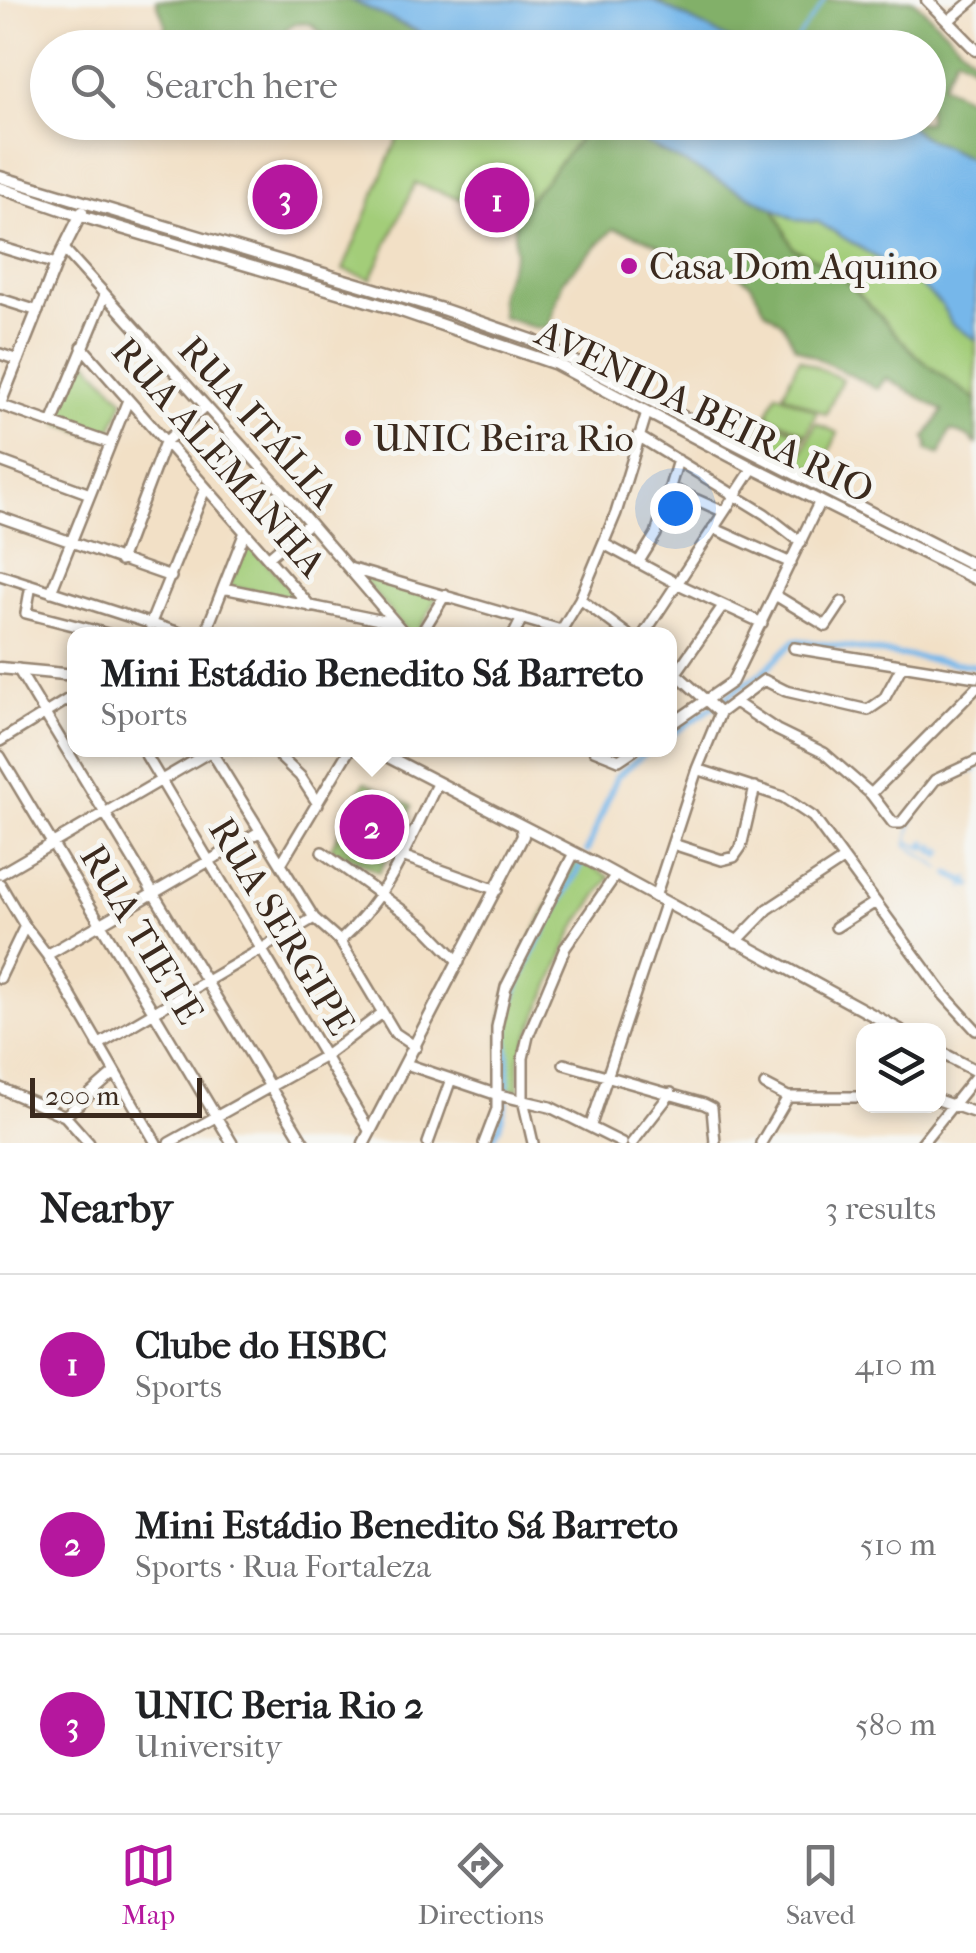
<!DOCTYPE html>
<meta charset="utf-8">
<style>
body{margin:0;font-family:"IM FELL French Canon",serif;background:#f2f2f2;color:#202124}
.controls{position:absolute;right:30px;bottom:30px;display:grid;overflow:hidden;border-radius:20px;box-shadow:0 5px 15px #0003}
.controls button{width:90px;height:90px;display:grid;place-items:center;padding:0;border:0;border-bottom:2px solid #e0e0e0;background:#fff;color:#202124;font:50px sans-serif}
.scale{position:absolute;left:30px;bottom:25px;width:172px;box-sizing:border-box;padding-left:10px;border:5px solid #3b2a1e;border-top:0;font-size:28px;line-height:35px;white-space:nowrap;color:#3b2a1e;-webkit-text-stroke:8px #f6f6f2;paint-order:stroke}
.you{position:absolute;left:675px;top:508px;width:35px;height:35px;margin:-25px;border:8px solid #fff;border-radius:50%;background:#1a73e8;box-shadow:0 0 0 15px #1a73e833}
.badge{display:grid;place-items:center;width:65px;height:65px;border-radius:50%;background:#b5179e;color:#fff;font-size:32px;font-weight:700}
.pin{position:absolute;translate:-50% -50%;border:5px solid #fff;box-shadow:0 2px 10px #0006}
.popup{position:absolute;left:67px;top:627px;width:610px;height:130px;box-sizing:border-box;display:grid;place-content:center;border-radius:20px;background:#fff;filter:drop-shadow(0 2px 8px #0005);font-size:32px;white-space:nowrap;color:#757577}
.popup b{font-size:38px;color:#202124}
.popup::after{content:'';position:absolute;left:50%;top:100%;margin-left:-20px;border:20px solid transparent;border-top-color:#fff}
.list{margin:0;padding:0;list-style:none}
h2{display:flex;justify-content:space-between;align-items:center;height:130px;margin:0;padding:0 40px;font-size:42px}
h2 small{font-size:32px;font-weight:400;color:#757577}
.list li{display:grid;grid-template-columns:65px 1fr auto;gap:30px;align-items:center;box-sizing:border-box;height:180px;padding:0 40px;border-top:2px solid #e0e0e0}
.list b{display:block;font-size:38px;white-space:nowrap}
.list p{margin:0;font-size:32px;white-space:nowrap;color:#757577}
.list em{font-size:32px;font-style:normal;color:#757577}
.icon{flex:none;width:55px;height:55px;fill:none;stroke:currentColor;stroke-width:2;stroke-linecap:round;stroke-linejoin:round}
.map{position:relative;flex:none;width:976px;height:1143px;overflow:hidden}
.search{position:absolute;background:#fff;box-shadow:0 5px 15px #0003;left:30px;right:30px;top:30px;height:110px;display:flex;align-items:center;gap:25px;box-sizing:border-box;padding:0 35px;border-radius:55px;color:#757577;font-size:38px}
.sheet{height:670px;background:#fff}
nav{display:flex;justify-content:space-around;align-items:center;box-sizing:border-box;height:140px;border-top:2px solid #e0e0e0;background:#fff;font-size:28px;color:#757577}
nav a{display:grid;justify-items:center;gap:5px}
nav .on{color:#b5179e}
.map>svg:first-child{display:block}
.green{fill:#a3cd79;stroke:#6f7c4c;stroke-width:2.5}
.forest{fill:#82b069;stroke:#5e6d44;stroke-width:2.5}
.water{fill:#76b7ea;stroke:#587084;stroke-width:2.5}
.lines{fill:none;stroke-linecap:round;stroke-linejoin:round}
.stream{stroke:#76b7ea;stroke-width:2.5}
.canal{stroke:#76b7ea;stroke-width:6}
.minor-casing{stroke:#968572;stroke-width:14}
.major-casing{stroke:#968572;stroke-width:15}
.minor{stroke:#fff;stroke-width:9}
.major{stroke:#fff;stroke-width:10}
.poi-dot{fill:#b5179e;stroke:#f6f6f2;stroke-width:4}
.labels{text-anchor:middle;stroke-width:10;stroke-linejoin:round;paint-order:stroke}
.poi-label{font-size:38px;fill:#3b2a1e;stroke:#f6f6f2;text-anchor:start}
.street-label{font-size:38px;fill:#3b2a1e;stroke:#f6f6f2}
</style>
<div class="map">
<svg width="976" height="1143" viewBox="0 0 976 1143">
<rect width="100%" height="100%" fill="#f6f6f2"/>
<filter id="ink" filterUnits="userSpaceOnUse"><feTurbulence type="fractalNoise" baseFrequency=".01" numOctaves="2"/><feDisplacementMap in="SourceGraphic" scale="20" xChannelSelector="R" yChannelSelector="G"/><feConvolveMatrix kernelMatrix="1 2 1 2 8 2 1 2 1" color-interpolation-filters="sRGB"/></filter>
<filter id="wash" filterUnits="userSpaceOnUse"><feTurbulence type="fractalNoise" baseFrequency=".0048" numOctaves="4" result="noise"/><feDisplacementMap in="SourceGraphic" scale="40" xChannelSelector="R" yChannelSelector="G"/><feGaussianBlur stdDeviation="2.25" result="paint"/><feColorMatrix in="noise" values="0 0 0 0 0 0 0 0 0 0 0 0 0 0 0 0 0 1.4 0 .05"/><feComposite in="paint" operator="in"/></filter>
<g filter="url(#wash)">
<rect width="100%" height="100%" fill="#f2e0c6"/>
<path class="green" d="M404 123H544L579 139 514 218 415 183 371 279 343 270Z
M774 209 797 220 818 222 915 281 944 306 951 323 976 340V400C955 384 931 370 912 351 876 315 843 267 793 249Z
M84 357 124 400 108 437 104 439 59 424 57 419 78 362Z
M799 359 842 379 826 414 783 394Z
M777 393 817 411 807 434 767 415Z
M766 418 805 436 795 458 756 440Z
M816 423 838 433 820 472 798 462Z
M246 540 300 599 229 587Z
M357 573 437 596 418 634H409Z
M365 782 412 806 379 872 331 848Z
M577 857 610 877 574 929 519 1058V1091L501 1087C501 1068 500 1049 501 1031 506 969 547 910 577 857Z"/>
<path class="forest" d="M156 0H351L450 47H352L328 40 311 24 295 23 286 29 278 47H157L166 26Z
M652 0H914L976 61V68L956 56 942 85 976 102V163C955 148 922 142 906 123L928 122V48L753 47 738 44Z
M544 123H606L774 209 793 248C843 267 876 315 912 351 931 370 955 384 976 400V444L967 436 950 430 940 455 927 450 928 442 925 438 943 411 886 378 878 389 795 347 784 325 765 310 751 284 730 269 687 266C670 248 638 234 613 229L563 280 548 327 535 328 502 317 500 293 515 253 514 218 579 139Z"/>
<path class="water" d="M351 0H652L738 44 753 47H450Z
M606 123H906C922 142 955 148 976 163V340L951 323 943 306 915 281 818 222 797 220Z"/>
<g class="lines">
<path class="stream" d="M790 48 825 0
M954 776 976 770
M920 806 912 821 907 845 941 869
M908 842 921 847 925 840 923 849 929 842 927 850 934 845 932 853 936 845 935 855 941 848 939 857 945 850 940 858
M964 888V881L970 877"/>
<path class="canal" d="M670 736 764 671 795 640 976 666
M587 851 617 776 649 750
M950 874 970 885
M507 1087C511 1061 502 1035 510 1008 525 958 556 911 581 865
M490 1143 499 1127 506 1102"/>
</g>
</g>
<g filter="url(#ink)">
<g class="lines">
<g class="minor-casing">
<path id="minor" d="M948 21 973 0
M0 247 56 264
M65 250 285 494 405 634
M0 299 38 311
M82 347 311 607
M0 354 18 360
M0 405 109 443
M52 423 105 295
M638 436 765 514 801 542
M0 461 90 494
M670 488 722 511
M0 517 171 577
M713 528 791 563
M604 544 678 584 762 623
M268 558 309 523
M120 561 165 442 205 407
M638 563 656 534 678 460
M349 568 561 630
M0 575 183 634
M31 585 26 613 108 634
M223 588 394 623
M51 592 128 400
M775 595 826 626 842 602
M580 599 627 634
M150 625 205 489
M205 634 245 532
M421 634 445 595
M514 634 522 618
M559 634 580 599 616 513 647 412
M644 634 753 468
M794 648 976 677
M670 668 720 713
M18 669 304 1143
M676 673 723 606
M735 702 777 730 824 753 871 794 893 823H901L935 780 976 761
M670 725 732 682 820 501
M0 741 75 695
M143 750 370 1132
M594 750 619 760 634 750
M211 751 314 918 340 941 395 1033 416 1047
M0 756 232 1143
M279 756 300 776 318 804
M697 769 783 797 813 817 944 995 976 1030
M871 794 976 688
M673 844 722 860 734 857 741 847 755 787
M322 852 425 927 459 962
M402 856 497 890
M282 862 349 750
M0 874 213 750
M0 884 25 926 47 955 156 1143
M655 897 697 769 720 713 764 680 786 691 868 710 884 699 902 666
M836 927 874 903
M340 941C389 896 408 843 437 784
M736 942 768 909 844 859
M47 955 259 832
M0 978 25 926
M98 1045 314 918
M406 1064 495 1094 550 1107 622 1143
M564 1064 704 1104 712 1108 715 1143
M765 1085 788 1097H864
M0 1088 65 1116 89 1143
M938 1100 976 1113
M65 1116 114 1073
M591 1125 665 904
M169 1143 325 1056 381 1014
M428 1143 451 1079
M484 1143 497 1109V1027L506 987 574 853
M533 1143 523 1100V1058L528 1036 565 948 615 876
M632 1143 671 1093
M761 1143 788 1097
M922 1143 976 1076"/>
</g>
<g class="major-casing">
<path id="major" d="M927 0 976 50
M0 177 445 310 532 340 976 566
M0 188 81 216 398 310 556 364 753 468 976 579
M0 404 56 264 82 212
M0 668 75 675
M375 750 596 864 900 1030
M938 1051 976 1071
M364 1143 523 836 522 828"/>
</g>
<use href="#minor" class="minor"/>
<use href="#major" class="major"/>
</g>
</g>
<g class="poi-dot">
<circle cx="629" cy="266" r="10"/>
<circle cx="353" cy="438" r="10"/>
</g>
<g class="labels">
<g class="poi-label">
<text x="649" y="279">Casa Dom Aquino</text>
<text x="373" y="451">UNIC Beira Rio</text>
</g>
<g class="street-label">
<text transform="translate(705 411) rotate(26)" y="13">AVENIDA BEIRA RIO</text>
<text transform="translate(258 422) rotate(48)" y="13">RUA ITÁLIA</text>
<text transform="translate(219 457) rotate(49)" y="13">RUA ALEMANHA</text>
<text transform="translate(282 926) rotate(59)" y="13">RUA SERGIPE</text>
<text transform="translate(142 934) rotate(59)" y="13">RUA TIETE</text>
</g>
</g>
</svg>
<div class="controls">
<button><svg class="icon" aria-label="layers" viewBox="0 0 24 24"><path d="M12 4l9 5-9 5-9-5zM3 14l9 5 9-5"/></svg></button>
</div>
<div class="scale">200 m</div>
<div class="you"></div>
<div class="pin badge" style="left:497px;top:200px">1</div>
<div class="pin badge" style="left:372px;top:827px">2</div>
<div class="popup"><b>Mini Estádio Benedito Sá Barreto</b>Sports</div>
<div class="pin badge" style="left:285px;top:197px">3</div>
<div class="search"><svg class="icon" aria-label="search" viewBox="0 0 24 24"><circle cx="10" cy="10" r="6"/><path d="M15 15l6 6"/></svg>Search here</div>
</div>
<section class="sheet">
<h2>Nearby<small>3 results</small></h2>
<ul class="list">
<li><span class="badge">1</span><div><b>Clube do HSBC</b><p>Sports</p></div><em>410 m</em></li>
<li><span class="badge">2</span><div><b>Mini Estádio Benedito Sá Barreto</b><p>Sports · Rua Fortaleza</p></div><em>510 m</em></li>
<li><span class="badge">3</span><div><b>UNIC Beria Rio 2</b><p>University</p></div><em>580 m</em></li>
</ul>
</section>
<nav>
<a class="on"><svg class="icon" aria-label="map" viewBox="0 0 24 24"><path d="M3 6l6-2 6 2 6-2v14l-6 2-6-2-6 2zM9 4v14M15 6v14"/></svg>Map</a>
<a><svg class="icon" aria-label="directions" viewBox="0 0 24 24"><path d="M12 3l9 9-9 9-9-9zM9 14v-3h6M13 9l2 2-2 2"/></svg>Directions</a>
<a><svg class="icon" aria-label="saved" viewBox="0 0 24 24"><path d="M7 4h10v16l-5-4-5 4z"/></svg>Saved</a>
</nav>
